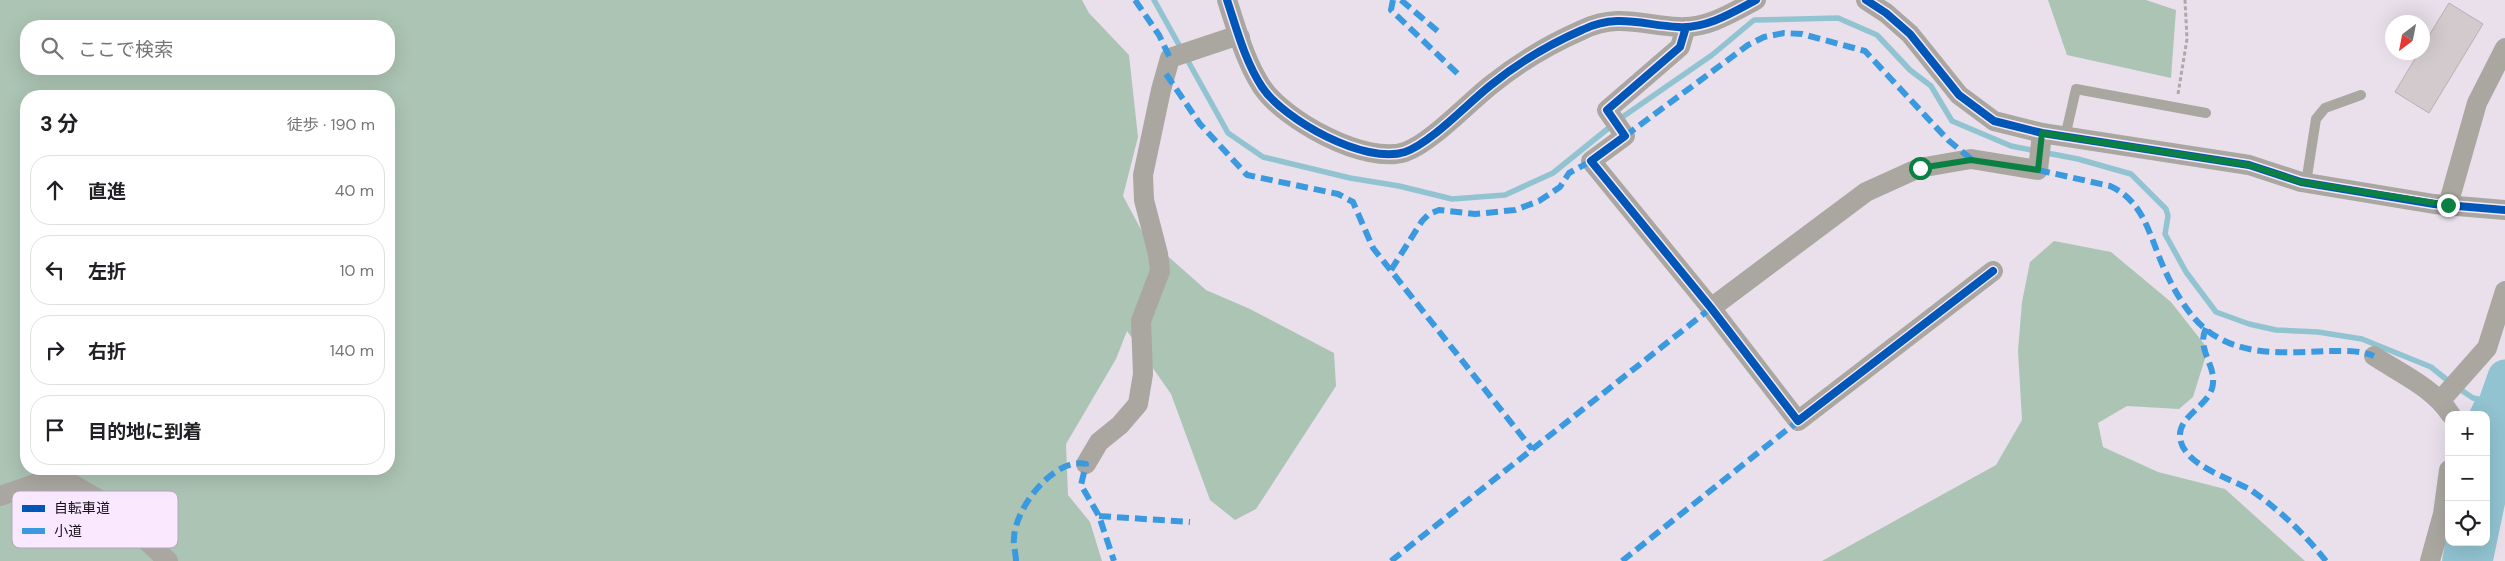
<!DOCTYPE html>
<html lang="ja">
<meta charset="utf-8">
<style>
body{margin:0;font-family:"DM Sans","Noto Sans JP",sans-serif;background:#f6f6f6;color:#202124}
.controls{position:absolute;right:15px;bottom:15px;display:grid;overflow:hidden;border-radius:10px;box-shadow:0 5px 20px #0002}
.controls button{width:45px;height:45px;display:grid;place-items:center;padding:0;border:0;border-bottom:1px solid #e0e0e0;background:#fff;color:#202124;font:25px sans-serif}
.compass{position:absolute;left:2385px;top:15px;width:45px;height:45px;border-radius:50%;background:#fff;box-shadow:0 5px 20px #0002;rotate:212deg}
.stop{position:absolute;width:15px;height:15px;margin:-11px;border:4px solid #0b8043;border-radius:50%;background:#fff}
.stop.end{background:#0b8043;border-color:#fff;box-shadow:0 1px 5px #0008}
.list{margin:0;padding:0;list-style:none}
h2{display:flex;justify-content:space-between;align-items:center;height:65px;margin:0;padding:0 20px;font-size:21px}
h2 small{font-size:16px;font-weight:400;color:#757577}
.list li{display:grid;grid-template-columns:32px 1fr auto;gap:15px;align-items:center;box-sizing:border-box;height:70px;margin:0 10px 10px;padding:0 10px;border:1px solid #e0e0e0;border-radius:20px}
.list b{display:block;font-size:19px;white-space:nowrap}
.list em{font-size:16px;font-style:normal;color:#757577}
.icon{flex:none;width:28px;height:28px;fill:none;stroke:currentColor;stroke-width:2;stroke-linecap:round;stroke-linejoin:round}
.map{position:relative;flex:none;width:2505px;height:561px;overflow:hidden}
.search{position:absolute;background:#fff;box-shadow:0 5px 20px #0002;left:20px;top:20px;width:375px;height:55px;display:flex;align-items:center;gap:12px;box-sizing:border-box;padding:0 18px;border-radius:20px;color:#757577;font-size:19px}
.panel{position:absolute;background:#fff;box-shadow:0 5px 20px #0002;left:20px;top:90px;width:375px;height:385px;border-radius:20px}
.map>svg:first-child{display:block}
.forest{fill:#acc4b4;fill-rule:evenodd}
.water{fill:#91c3d0}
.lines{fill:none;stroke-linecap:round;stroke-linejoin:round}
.stream{stroke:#91c3d0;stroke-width:5.5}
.river{stroke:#91c3d0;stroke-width:35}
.building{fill:#d2cacc;stroke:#b8b0b2}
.path{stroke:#ada9a8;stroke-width:3;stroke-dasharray:4 2.5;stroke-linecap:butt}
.lane{stroke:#aaa6a0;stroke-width:10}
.street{stroke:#aaa6a0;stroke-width:20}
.quiet{stroke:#3b9adf;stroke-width:6;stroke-dasharray:12 6;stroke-linecap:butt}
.cycleway-casing{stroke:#f9e8ff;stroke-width:11}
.cycleway{stroke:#0057b8;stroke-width:8}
.route{stroke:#0b8043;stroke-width:6}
.key{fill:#f9e8ff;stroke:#b5a7ba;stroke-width:1}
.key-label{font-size:14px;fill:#161018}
</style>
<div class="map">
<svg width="2505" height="561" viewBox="0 0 2505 561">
<rect width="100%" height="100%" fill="#e9e0ec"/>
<path class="forest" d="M0 0H1082L1089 13 1129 55 1138 137 1123 196 1144 235 1206 290 1250 309 1334 353 1336 386 1256 509 1235 520 1210 500 1171 394 1127 331 1116 359 1066 444 1068 495 1090 522 1102 561H0ZM26 26H389V69H26ZM26 96H389V469H26Z
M2048 0H2146L2176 10 2171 78 2067 55Z
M2054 241 2111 252 2171 302 2208 349 2193 397 2179 409 2127 406 2098 423 2103 447 2158 472 2225 489 2305 561H1822L1996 465 2022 420 2018 351 2022 302 2030 262Z"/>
<path class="water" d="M2477 396 2505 406V504L2493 561H2442L2449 518V542H2486V415H2468Z"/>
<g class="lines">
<path class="stream" d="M1154 0 1228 133 1263 157 1350 178 1399 186 1452 199 1505 195 1553 173 1621 118 1712 55 1754 20 1838 18 1877 35 1910 70 1931 86 1952 121 2011 146 2078 159 2131 174 2166 209 2168 216 2165 234 2186 272 2216 312 2249 324 2276 330 2318 332 2362 339 2431 367 2452 384 2473 398 2496 403"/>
<path class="river" d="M2486 431 2505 377"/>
</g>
<path class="building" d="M2449 3 2483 24 2429 113 2395 92 2419 52H2422V47Z"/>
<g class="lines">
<path class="path" d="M2178 94 2187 39 2185 0"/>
<path class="lane" d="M2065 137 2076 89 2206 113
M2306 183 2316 119 2325 108 2361 95"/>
<path class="street" d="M1227 0C1237 30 1245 61 1262 87 1284 120 1365 165 1405 152 1431 143 1468 103 1491 85 1518 63 1550 44 1582 30 1617 13 1642 25 1678 27 1706 29 1732 13 1756 0
M1866 0 1886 13 1910 34 1959 95 1994 121 2042 133 2249 165 2301 182 2434 204 2505 210
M1686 27 1680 47 1607 110 1625 136 1591 161 1711 308 1798 421 1993 271
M2448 205 2477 103 2505 48
M1711 308 1866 192 1919 168 1971 159 2038 170 2042 133
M2374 356C2400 373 2434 388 2451 415
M2440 401 2487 348 2505 291
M1086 464 1099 442 1120 425 1138 404 1143 374 1141 321 1160 271 1158 254 1144 200 1143 175 1161 90 1170 58 1230 38 1240 37
M0 496 38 483 72 484 110 506 168 561
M2430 561 2443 514 2449 470"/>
<path class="quiet" d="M1135 0 1159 35 1170 58
M1393 0 1391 10 1459 75
M1401 0 1441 34
M1166 74 1200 124 1247 175 1338 194 1353 202 1373 248 1532 449
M1625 136 1748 45 1764 37 1784 33 1802 34 1865 51 1948 140 1971 159
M2038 170 2110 186C2141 200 2148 229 2160 259 2169 281 2184 310 2202 326 2236 357 2283 353 2326 351 2342 351 2360 350 2374 356
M1391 270 1422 221 1429 214 1439 210 1475 214 1515 210 1539 201 1560 187 1569 173 1591 161
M2206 328C2196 349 2215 363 2213 383 2212 405 2178 415 2180 437 2182 465 2232 479 2251 490 2258 495 2266 501 2272 506 2292 522 2310 541 2326 561
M1099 516 1190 522
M1016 561C1016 554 1013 545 1014 538 1015 508 1054 457 1086 464L1081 485 1099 516 1114 561
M1391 561 1711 308
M1622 561 1798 421"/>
<g class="cycleway-casing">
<path id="cycleway" d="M1227 0C1237 30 1245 61 1262 87 1284 120 1365 165 1405 152 1431 143 1468 103 1491 85 1518 63 1550 44 1582 30 1617 13 1642 25 1678 27 1706 29 1732 13 1756 0
M1866 0 1886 13 1910 34 1959 95 1994 121 2042 133 2249 165 2301 182 2434 204 2505 210
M1686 27 1680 47 1607 110 1625 136 1591 161 1711 308 1798 421 1993 271"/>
</g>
<use href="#cycleway" class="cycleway"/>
</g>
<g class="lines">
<path class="route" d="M1920 168 1971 160 2038 170 2042 133 2249 165 2301 182 2448 205"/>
</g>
<rect x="12" y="491" width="166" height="57" rx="8" class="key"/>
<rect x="22" y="505" width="23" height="7" fill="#0057b8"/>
<rect x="22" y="528" width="23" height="6" fill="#3b9adf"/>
<g class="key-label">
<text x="54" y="513">自転車道</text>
<text x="54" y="536">小道</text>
</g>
</svg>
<div class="controls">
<button>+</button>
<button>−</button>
<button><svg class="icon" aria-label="locate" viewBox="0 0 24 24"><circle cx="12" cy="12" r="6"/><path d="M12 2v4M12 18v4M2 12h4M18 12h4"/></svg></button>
</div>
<svg class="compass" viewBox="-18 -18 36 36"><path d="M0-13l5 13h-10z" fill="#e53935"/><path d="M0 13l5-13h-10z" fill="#757577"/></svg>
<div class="stop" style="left:1920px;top:168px"></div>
<div class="stop end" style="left:2448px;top:205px"></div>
<div class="search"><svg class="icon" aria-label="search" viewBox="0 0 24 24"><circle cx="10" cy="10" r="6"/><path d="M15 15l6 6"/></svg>ここで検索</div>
<section class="panel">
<h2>3 分<small>徒歩 · 190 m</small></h2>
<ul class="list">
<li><svg class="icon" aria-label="ahead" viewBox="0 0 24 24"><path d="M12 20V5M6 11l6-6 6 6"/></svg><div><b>直進</b></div><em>40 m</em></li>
<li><svg class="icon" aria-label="left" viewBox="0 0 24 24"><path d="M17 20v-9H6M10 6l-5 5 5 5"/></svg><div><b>左折</b></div><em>10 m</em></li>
<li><svg class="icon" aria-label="right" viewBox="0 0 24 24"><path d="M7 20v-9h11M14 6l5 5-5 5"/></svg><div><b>右折</b></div><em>140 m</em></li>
<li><svg class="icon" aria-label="arrive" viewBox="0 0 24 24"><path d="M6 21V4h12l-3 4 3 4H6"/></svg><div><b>目的地に到着</b></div></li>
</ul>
</section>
</div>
